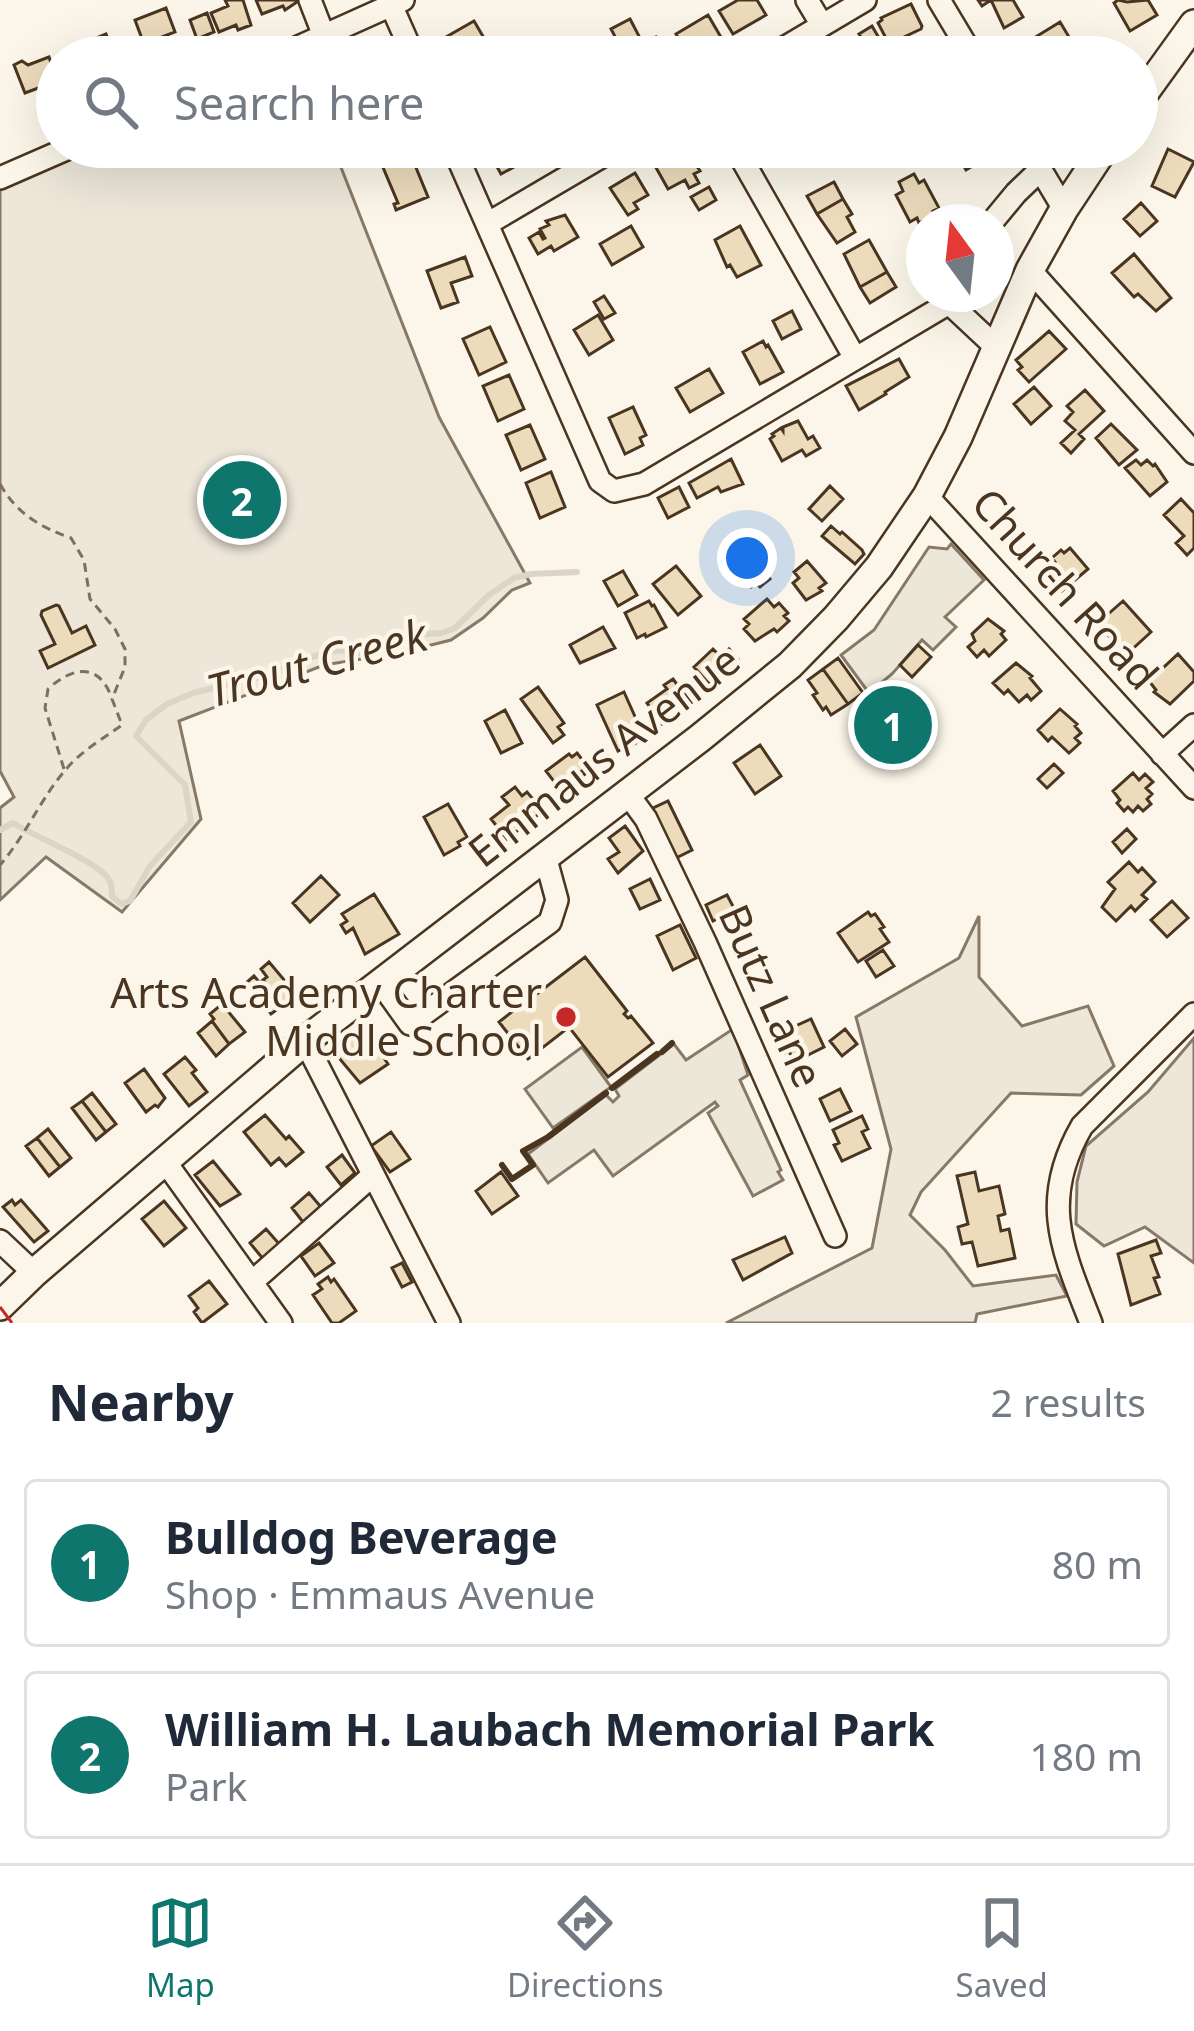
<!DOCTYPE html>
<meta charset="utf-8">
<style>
body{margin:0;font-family:"Noto Sans",sans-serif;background:#f2f2f3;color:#1f2937}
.compass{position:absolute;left:906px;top:204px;width:108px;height:108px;border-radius:50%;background:#fff;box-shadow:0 12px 48px #0002;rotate:345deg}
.you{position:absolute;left:747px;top:558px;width:42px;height:42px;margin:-30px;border:9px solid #fff;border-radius:50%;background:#1a73e8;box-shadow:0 0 0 18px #1a73e833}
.badge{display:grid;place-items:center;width:78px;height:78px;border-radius:50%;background:#0f766e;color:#fff;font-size:39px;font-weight:700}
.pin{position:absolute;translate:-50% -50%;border:6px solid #fff;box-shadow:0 3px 12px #0006}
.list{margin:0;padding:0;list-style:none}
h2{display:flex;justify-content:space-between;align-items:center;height:156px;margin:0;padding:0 48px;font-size:51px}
h2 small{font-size:39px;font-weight:400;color:#747a83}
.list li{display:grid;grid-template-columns:78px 1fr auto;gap:36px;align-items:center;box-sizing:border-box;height:168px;margin:0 24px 24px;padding:0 24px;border:3px solid #e0e1e3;border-radius:12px}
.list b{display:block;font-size:45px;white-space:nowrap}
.list p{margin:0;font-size:39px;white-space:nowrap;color:#747a83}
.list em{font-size:39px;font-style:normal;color:#747a83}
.icon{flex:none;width:66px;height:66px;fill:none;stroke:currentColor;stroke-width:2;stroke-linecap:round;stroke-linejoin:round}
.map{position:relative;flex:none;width:1194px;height:1323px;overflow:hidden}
.search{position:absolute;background:#fff;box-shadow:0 12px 48px #0002;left:36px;right:36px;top:36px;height:132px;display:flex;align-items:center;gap:30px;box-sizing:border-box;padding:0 42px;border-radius:66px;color:#747a83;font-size:45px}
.sheet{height:540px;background:#fff}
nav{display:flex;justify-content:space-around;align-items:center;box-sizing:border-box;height:168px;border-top:3px solid #e0e1e3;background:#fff;font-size:33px;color:#747a83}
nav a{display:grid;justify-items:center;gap:6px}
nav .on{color:#0f766e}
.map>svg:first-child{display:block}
.green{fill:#ede6d9;stroke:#887966;stroke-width:3}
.parking{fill:#ede7d9;stroke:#887966;stroke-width:3}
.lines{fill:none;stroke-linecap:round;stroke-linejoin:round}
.stream{stroke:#dcd4c6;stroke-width:6}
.building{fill:#ecdcbc;stroke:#4a3520;stroke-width:3}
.minor-casing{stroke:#4a3520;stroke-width:26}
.major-casing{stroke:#4a3520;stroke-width:32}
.path{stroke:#7f6f5c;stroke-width:3;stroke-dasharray:9 6;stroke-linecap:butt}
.minor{stroke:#fbf6e9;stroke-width:21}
.major{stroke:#fbf6e9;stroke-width:27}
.wall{stroke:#4a3520;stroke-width:6}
.power{stroke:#c62828;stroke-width:3;stroke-dasharray:42 9 6 9;stroke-linecap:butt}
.poi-dot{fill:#c62828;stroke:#fbf6e9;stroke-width:4.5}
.labels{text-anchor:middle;stroke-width:9;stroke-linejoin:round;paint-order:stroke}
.street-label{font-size:42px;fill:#4a3520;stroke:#fbf6e9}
.poi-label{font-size:42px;fill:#4a3520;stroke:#fbf6e9;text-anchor:end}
.water-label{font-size:45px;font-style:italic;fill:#4a3520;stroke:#fbf6e9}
</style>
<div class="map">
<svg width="1194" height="1323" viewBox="0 0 1194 1323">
<rect width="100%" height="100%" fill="#fbf6e9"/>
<path class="green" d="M91 147H333L439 417 530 583 512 590 483 618 451 640 399 653 324 665 179 721 201 819 122 912 46 857 0 900V808L14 797 0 771V186Z
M979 916V977L1022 1026 1088 1006 1114 1066 1081 1095 1011 1093 921 1192 910 1215 945 1250 973 1286 1056 1275 1067 1296 977 1314 975 1323H726L872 1248 891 1149 856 1017 959 958Z
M1194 1038V1263L1145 1227 1104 1246 1076 1224 1077 1182 1086 1146 1148 1092Z"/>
<path class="parking" d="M951 544 984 580 945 617 956 627 933 650 922 640 892 674 869 693 841 655 874 630 929 547 947 549Z
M733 1029 748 1075 740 1080 781 1170 778 1172 783 1180 753 1196 708 1113 718 1106 715 1102 613 1176 594 1150 548 1183 528 1154 606 1095 613 1102 619 1096 615 1089 674 1044 686 1060Z
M582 1047 611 1087 553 1128 525 1089Z"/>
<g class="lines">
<path class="stream" d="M0 830 13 823C34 836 95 861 107 877 113 885 111 886 112 896L121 904 130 901 150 866 191 822 185 785 136 736 146 720 167 704 193 693 269 675 303 659 338 650 364 654 400 643 413 635 442 633 455 628 489 595 514 578 531 574 577 572"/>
</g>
<path class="building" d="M225 0H243L251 25 238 30 236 25 219 32 211 13 228 6Z
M256 0H300L285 10 283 6 262 14Z
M738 0H757L766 15 733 34 719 11Z
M978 0H1013L1023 17 1004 28 991 0 982 6Z
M1118 0 1127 2 1148 0 1157 15 1130 31 1114 3Z
M911 4 922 26 921 29 889 44 878 23 882 20 881 18Z
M166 8 175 32 144 44 135 20Z
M207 13 214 32 197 39 190 20Z
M708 15 722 39 689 57 676 34Z
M630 19 640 38 621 48 611 29Z
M474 21 491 50 488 52 491 57H458L446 37Z
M1060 22 1069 37 1037 57H1010L1008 54Z
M872 26 883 45 870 53 859 34Z
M106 34 115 57H75L72 48Z
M656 37 661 44 667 40 677 57H649L643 44Z
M517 42 525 57H493L492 56Z
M49 57 57 81 25 93 14 65 22 61 28 65Z
M493 147H517L525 161 501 174 490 154 495 151Z
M684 147 700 171 694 174 699 183 689 188 685 180 668 189 654 164Z
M957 147H983L989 156 966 170 954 149Z
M1168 149 1194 162 1175 197 1152 186Z
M410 153 428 197 396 210 394 204 398 203 382 165Z
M635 173 648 195 634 203 638 209 628 215 610 188Z
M914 174 919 183 924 180 939 208 933 211 935 214 919 223 917 218 910 222 896 195 903 191 899 182Z
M834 182 843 199 817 214 807 196Z
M709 187 716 200 699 210 691 197Z
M843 199 852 214 847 217 855 232 837 243 817 214Z
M1141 203 1157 221 1140 236 1124 219Z
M565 215 578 237 554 251 551 246 538 254 529 238 539 232 543 239 545 238 540 229 549 225 546 221Z
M631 226 643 247 612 265 600 244Z
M740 226 761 265 737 277 730 265 727 267 715 240Z
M869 240 887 272 860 287 844 254Z
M1134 254 1171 298 1156 311 1138 294 1134 297 1112 273Z
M465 257 472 276 451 283 458 302 441 308 427 271Z
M887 272 896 287 870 303 860 287Z
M604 296 615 313 604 319 594 302Z
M792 311 801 329 782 339 773 321Z
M598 315 613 340 589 355 574 330Z
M490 327 506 362 479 375 463 339Z
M1049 331 1066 349 1029 382 1018 370 1022 367 1016 360Z
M763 341 766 347 768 345 783 372 760 384 743 352Z
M899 359 909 377 885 392 886 394 859 410 846 386Z
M709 369 723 393 690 412 676 388Z
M509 375 524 409 498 421 483 386Z
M1034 387 1051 406 1031 424 1014 404Z
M1085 390 1104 411 1079 434 1084 439 1071 453 1061 443 1075 430 1065 421 1073 412 1067 406Z
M633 407 646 435 640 438 643 445 625 454 609 418Z
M798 421 808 439 813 436 820 448 806 456 802 450 782 461 770 439 774 436 772 434 781 428 783 431V427Z
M1111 424 1137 450 1119 465 1096 438Z
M530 425 545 459 521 470 506 435Z
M731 459 743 484 721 492 718 487 697 498 689 483Z
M1136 460 1141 465 1147 460 1153 466 1155 464 1167 482 1150 496 1125 468Z
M551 472 565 507 540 518 526 483Z
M830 486 843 499 822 521 809 509Z
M679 487 689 507 668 518 658 498Z
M1181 499 1194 513V548L1187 555 1176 543 1184 536 1164 515Z
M831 526 840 534 842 532 862 550 864 554 855 564 822 536Z
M1070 548 1088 569 1062 591 1045 571 1055 562 1052 558 1061 550 1064 553Z
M807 561 826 583 819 588 822 591 806 600 793 583 799 578 794 572Z
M758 563 770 579 760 587 756 583 751 587 742 576Z
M676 566 701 596 678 615 653 584Z
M623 571 637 595 618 606 604 581Z
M767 599 774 607 779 603 788 613 784 616 789 621 777 632 774 629 755 641 744 629 749 624 744 619Z
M649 601 652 606 654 605 666 627 646 637 645 634 637 638 625 613Z
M1123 601 1151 632 1127 654 1097 624Z
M56 605 59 606 72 633 86 626 95 645 48 668 40 651 55 644 41 615 42 611Z
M988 619 1004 631 1001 634 1006 640 989 656 984 650 977 657 968 647 975 641 972 634Z
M603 627 615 648 580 663 570 645Z
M918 645 931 657 912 677 900 665Z
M713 649 721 657 729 649 738 659 721 674 723 676 718 681 716 679 709 684 694 667Z
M1178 654 1194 672V681L1170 704 1154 692 1156 690 1149 681Z
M838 658 863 693 848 704 823 669Z
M1016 663 1032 676 1030 678 1041 691 1031 700 1027 695 1019 702 1008 690 1004 694 993 683Z
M823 669 848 704 831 715 826 707 823 710 813 695 817 693 808 680Z
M673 679 691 703 662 724 647 703 667 689 664 685Z
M884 685 928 747 903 765 859 703Z
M538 687 564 723 558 727 564 735 553 743 521 699Z
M624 692 645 739 618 751 597 705Z
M1060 709 1077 724 1075 726 1081 733 1075 738 1080 743 1069 753 1052 737 1048 741 1038 730Z
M505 710 522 743 501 753 485 721Z
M760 745 781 776 755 794 734 763Z
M577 753 588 767 582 771 585 774 562 792 546 771 569 754 572 757Z
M1054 764 1063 773 1047 788 1038 779Z
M1133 773 1139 780 1145 774 1153 782 1146 788 1152 794 1147 799 1151 804 1143 811 1138 806 1133 812 1128 807 1124 811 1117 803 1120 800 1113 791Z
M515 787 522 796 527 792 543 811 507 839 491 819 509 805 502 797Z
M668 801 692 850 674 859 651 809Z
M448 804 467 837 458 842 460 846 444 855 424 817Z
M625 826 643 851 618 873 608 859 619 852 609 838Z
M1127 829 1136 839 1122 853 1113 842Z
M1129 862 1138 872 1142 868 1155 882 1142 895 1147 899 1135 911 1131 906 1116 921 1102 907 1115 889 1108 882Z
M321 876 339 895 310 922 293 903Z
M650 879 660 900 640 909 630 889Z
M374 894 399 934 365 954 353 928 346 933 341 925 347 921 342 914Z
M727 895 735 910 713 921 706 905Z
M1172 901 1188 918 1167 937 1151 920Z
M868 912 871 916 875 914 884 927 880 929 889 942 858 962 838 933Z
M680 925 696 958 673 970 657 936Z
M883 950 894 966 876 977 866 961Z
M585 957 627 1011 624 1014 628 1018 631 1016 653 1043 608 1077 569 1027 528 1059 499 1022 522 1004 518 999 534 987 538 993Z
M269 962 296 994 283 1005 263 980 267 977 261 969Z
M254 976 260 983 263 980 283 1005 271 1014 246 983Z
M222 1004 245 1032 229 1044 212 1021 214 1019 210 1014Z
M811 1019 824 1047 794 1062 789 1051 785 1053 782 1047 786 1045 780 1033Z
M212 1021 229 1044 216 1056 198 1033Z
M845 1029 857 1044 842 1056 830 1041Z
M354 1036 362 1046 371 1039 388 1064 360 1083 334 1052Z
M185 1057 196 1070 192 1073 207 1092 189 1106 164 1074Z
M144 1069 165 1098 158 1107 155 1105 146 1112 125 1083Z
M840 1089 851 1111 830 1121 820 1099Z
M92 1093 116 1124 106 1132 82 1101Z
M82 1101 106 1132 96 1140 72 1108Z
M265 1115 286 1139 289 1136 303 1152 286 1166 279 1158 271 1165 244 1132Z
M862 1116 868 1129 862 1132 870 1148 842 1161 834 1145 839 1143 833 1130Z
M48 1129 71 1158 60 1167 37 1138Z
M391 1132 410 1159 390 1172 371 1146Z
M37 1138 60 1167 49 1176 26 1146Z
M342 1155 355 1173 341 1185 327 1167Z
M213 1161 240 1194 220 1206 195 1175Z
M501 1172 518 1196 492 1214 476 1191Z
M975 1172 979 1191 999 1186 1005 1214 998 1216 1001 1231 1009 1229 1015 1258 978 1266 972 1242 962 1244 958 1227 968 1224 957 1176Z
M309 1193 321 1207 303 1222 292 1208Z
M12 1200 15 1205 21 1200 48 1231 34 1242 3 1207Z
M164 1201 186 1228 164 1246 142 1219Z
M266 1229 281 1246 264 1260 250 1243Z
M785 1237 792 1253 743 1280 733 1260Z
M1156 1240 1161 1253 1151 1256 1159 1277 1154 1278 1160 1294 1131 1305 1118 1254Z
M319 1243 334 1263 315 1276 301 1256Z
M402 1263 412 1282 402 1287 392 1268Z
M328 1277 331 1282 334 1279 356 1311 339 1323H332L313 1295 322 1289 318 1284Z
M209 1281 227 1304 202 1323 194 1312 198 1308 189 1296Z"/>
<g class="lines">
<g class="minor-casing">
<path id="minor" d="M310 0 324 36
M807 0 822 25
M939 0 973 57
M392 7 414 57
M276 57 403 0
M769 57 865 0
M453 147 600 481 614 491 644 484 949 303 996 347
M735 147 855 358
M1027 147 1064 209
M0 178 71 147
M992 222 1016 193 1041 169
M487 224 618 147
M1030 270 1194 453
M927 496 1194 788
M1162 754 1194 725
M627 793 646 819 705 942 835 1236
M380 982 410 1024 550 922 557 900 545 856
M305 1041 449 1323
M164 1160 281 1323
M0 1241 34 1273
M252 1282 373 1175
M1091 1323C1062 1249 1039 1201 1082 1126L1194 1014"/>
</g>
<g class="major-casing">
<path id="major" d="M1137 103 1194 24
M0 1306 34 1273 305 1041 700 738 790 665 836 618 879 567 927 496 958 437 1030 270 1064 209 1105 147"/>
</g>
<path class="path" d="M0 484C17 514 40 527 71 538L84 560 90 599 115 629 125 649V667L112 699 122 725C104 738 83 750 68 767 41 797 27 834 0 865
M64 769 45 708 48 689C72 667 98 662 111 696"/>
<use href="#minor" class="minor"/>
<use href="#major" class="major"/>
<path class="wall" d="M662 1052 672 1043
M612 1088 657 1054
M502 1165 512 1179 533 1165 523 1151 548 1137 606 1093"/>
<path class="power" d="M0 1307 12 1323"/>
</g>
<circle class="poi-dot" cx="566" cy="1017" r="12"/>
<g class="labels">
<g class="street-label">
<text transform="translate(1065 589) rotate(48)" y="15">Church Road</text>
<text transform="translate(604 756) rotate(-38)" y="15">Emmaus Avenue</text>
<text transform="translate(771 996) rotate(66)" y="15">Butz Lane</text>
</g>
<g class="poi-label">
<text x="542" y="1008">Arts Academy Charter<tspan x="542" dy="48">Middle School</tspan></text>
</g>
<g class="water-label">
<text transform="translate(317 663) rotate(-15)" y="16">Trout Creek</text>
</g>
</g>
</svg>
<svg class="compass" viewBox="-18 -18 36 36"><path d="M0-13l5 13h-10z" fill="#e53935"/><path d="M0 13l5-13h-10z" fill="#747a83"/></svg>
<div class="you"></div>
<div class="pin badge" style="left:893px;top:725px">1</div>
<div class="pin badge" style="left:242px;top:500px">2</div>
<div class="search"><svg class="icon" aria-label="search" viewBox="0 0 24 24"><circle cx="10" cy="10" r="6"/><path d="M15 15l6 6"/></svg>Search here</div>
</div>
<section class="sheet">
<h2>Nearby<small>2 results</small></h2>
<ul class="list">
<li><span class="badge">1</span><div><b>Bulldog Beverage</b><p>Shop · Emmaus Avenue</p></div><em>80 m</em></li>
<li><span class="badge">2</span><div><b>William H. Laubach Memorial Park</b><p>Park</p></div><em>180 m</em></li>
</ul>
</section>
<nav>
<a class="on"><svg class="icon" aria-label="map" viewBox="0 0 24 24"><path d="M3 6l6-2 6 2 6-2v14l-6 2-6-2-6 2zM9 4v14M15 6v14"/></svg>Map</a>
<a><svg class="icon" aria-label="directions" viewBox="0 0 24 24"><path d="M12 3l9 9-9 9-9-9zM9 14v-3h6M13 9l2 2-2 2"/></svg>Directions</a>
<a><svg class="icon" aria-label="saved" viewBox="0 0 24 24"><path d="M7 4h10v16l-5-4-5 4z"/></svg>Saved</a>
</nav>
